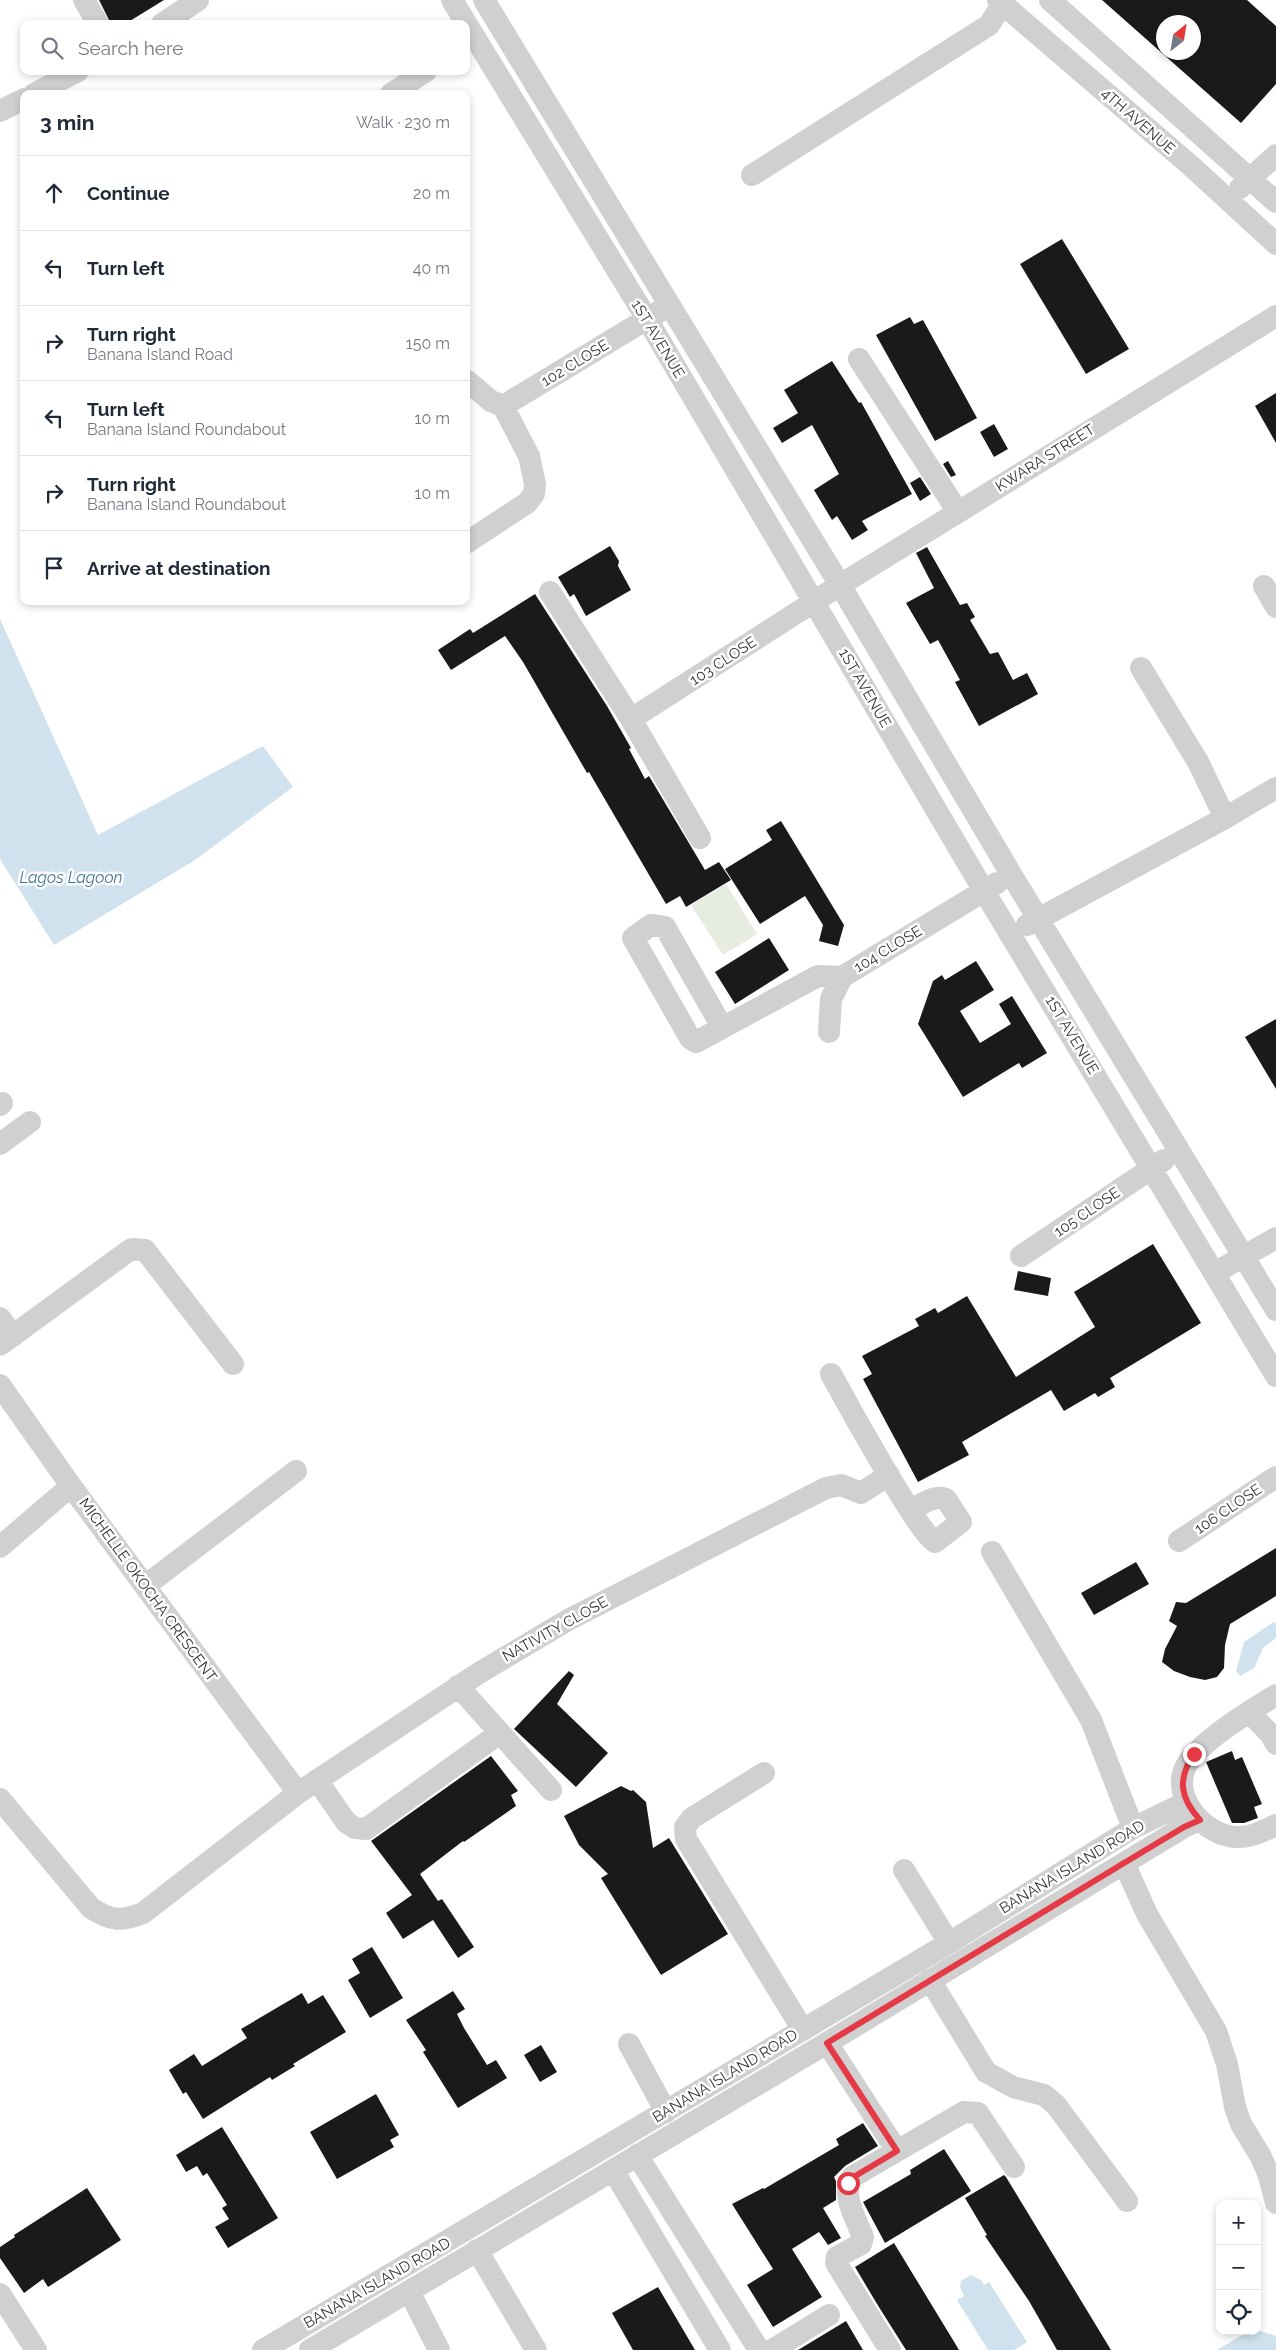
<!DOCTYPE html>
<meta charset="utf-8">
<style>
body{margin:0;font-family:Raleway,sans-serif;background:#f2f2f3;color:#1f2937}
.controls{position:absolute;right:15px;bottom:15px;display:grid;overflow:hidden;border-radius:10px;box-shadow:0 2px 8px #0003}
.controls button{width:45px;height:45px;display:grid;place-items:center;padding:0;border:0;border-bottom:1px solid #e0e1e3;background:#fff;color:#1f2937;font:25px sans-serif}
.compass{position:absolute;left:1156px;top:15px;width:45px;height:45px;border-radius:50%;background:#fff;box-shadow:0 2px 8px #0003;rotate:30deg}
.stop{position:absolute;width:15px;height:15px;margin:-11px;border:4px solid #e63946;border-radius:50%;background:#fff}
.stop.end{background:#e63946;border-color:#fff;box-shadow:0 1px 5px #0008}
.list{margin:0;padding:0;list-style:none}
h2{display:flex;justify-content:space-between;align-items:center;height:65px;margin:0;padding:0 20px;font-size:21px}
h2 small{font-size:16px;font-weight:400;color:#747a83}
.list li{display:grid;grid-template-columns:32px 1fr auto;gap:15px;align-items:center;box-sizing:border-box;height:75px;padding:0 20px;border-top:1px solid #e0e1e3}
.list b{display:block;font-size:19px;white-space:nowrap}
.list p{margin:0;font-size:16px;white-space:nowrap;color:#747a83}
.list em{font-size:16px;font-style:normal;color:#747a83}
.icon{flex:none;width:28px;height:28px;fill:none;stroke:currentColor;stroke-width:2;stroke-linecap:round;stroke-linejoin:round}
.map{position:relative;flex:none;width:1276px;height:2350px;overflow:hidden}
.search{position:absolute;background:#fff;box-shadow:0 2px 8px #0003;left:20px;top:20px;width:450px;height:55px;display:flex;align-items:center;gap:12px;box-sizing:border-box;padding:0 18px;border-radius:10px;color:#747a83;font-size:19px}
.panel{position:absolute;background:#fff;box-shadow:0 2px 8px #0003;left:20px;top:90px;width:450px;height:515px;border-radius:10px}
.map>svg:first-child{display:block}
.green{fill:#e6ecdf}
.water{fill:#cfe2ee}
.building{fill:#1a1a1a;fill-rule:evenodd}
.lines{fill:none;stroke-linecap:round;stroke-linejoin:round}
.minor{stroke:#d0d0d0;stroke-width:22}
.route{stroke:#e63946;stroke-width:6}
.labels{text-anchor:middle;stroke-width:5;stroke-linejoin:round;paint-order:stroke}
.street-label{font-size:15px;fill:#333;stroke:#fff}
.water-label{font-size:16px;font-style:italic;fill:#3f7597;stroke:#fff}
</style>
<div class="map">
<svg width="1276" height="2350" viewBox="0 0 1276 2350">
<rect width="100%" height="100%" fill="#fff"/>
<path class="green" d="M726 884 757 934 723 955 691 905Z"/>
<path class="water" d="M0 619 98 835 263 746 293 787 195 860 54 945 0 859Z
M1274 1622 1276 1624V1638L1263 1648 1254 1668 1240 1676 1236 1671 1244 1642Z
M971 2275 981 2280 984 2285 989 2282 1027 2342 1014 2350H988L957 2300 964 2296 960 2287 961 2281Z
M1257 2330 1276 2336V2350H1217L1249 2331Z"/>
<path class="building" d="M99 0H164L125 24H111Z
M1102 0H1247L1276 26V84L1241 123ZM1164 22H1194V52H1164Z
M1062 239 1129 349 1086 374 1020 264Z
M910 317 914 324 923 320 977 418 935 441 876 335Z
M832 361 859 403 861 402 912 494 862 521 868 530 852 540 837 516 832 520 814 490 839 474 812 425 782 443 773 428 798 413 784 390Z
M1276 393V443L1255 406Z
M994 424 1008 449 994 457 980 432Z
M948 461 956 475 951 477 943 464Z
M920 477 931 494 920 501 910 483Z
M610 546 619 561 618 566 631 590 586 616 574 594 570 597 558 577Z
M927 547 960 605 967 603 975 617 970 620 990 654 998 652 1013 680 1027 673 1038 694 979 726 955 682 960 680 938 640 930 644 906 603 934 588 916 553Z
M535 594 607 706 631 748 629 749 645 779 649 776 705 870 719 862 731 880 686 907 680 896 666 904 589 772 587 773 523 662 505 636 451 670 438 650 470 629 473 633Z
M781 821 844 925 838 946 819 941 823 925 805 896 760 924 725 869 772 840 766 830Z
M769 938 789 970 735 1004 715 972Z
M976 961 994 990 960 1011 980 1043 1011 1024 999 1004 1012 996 1047 1053 1022 1068 1019 1063 963 1097 918 1024 933 981 942 975 945 980Z
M1276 1019V1089L1245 1037Z
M1153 1244 1201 1323 1110 1378 1115 1387 1098 1397 1095 1393 1064 1411 1051 1390 962 1442 969 1455 918 1482 863 1379 872 1374 862 1356 919 1326 915 1319 935 1308 938 1313 967 1296 1016 1377 1095 1327 1074 1292Z
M1018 1271 1051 1278 1048 1296 1014 1290Z
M1276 1548V1596L1230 1624 1225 1645 1224 1668 1217 1677 1205 1680 1190 1677 1174 1671 1162 1662 1165 1649 1177 1626 1169 1621 1176 1602 1186 1603Z
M1136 1562 1149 1584 1094 1615 1081 1593Z
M569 1671 574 1675 557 1704 608 1753 576 1787 514 1729Z
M1232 1751 1235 1760 1242 1757 1262 1804 1254 1807 1258 1818 1244 1823H1232L1206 1762Z
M491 1756 518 1791 511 1795 516 1806 464 1842 463 1841 420 1874 438 1901 442 1899 474 1947 458 1958 433 1920 403 1939 386 1913 412 1895 371 1841Z
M621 1786 631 1791 633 1790 646 1802 653 1848 669 1838 728 1934 661 1975 601 1878 608 1874 579 1845 564 1816Z
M372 1947 403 1998 370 2018 348 1980 360 1973 352 1959Z
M453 1991 465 2009 457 2014 464 2028 487 2065 496 2060 507 2078 458 2108 423 2052 426 2050 406 2020Z
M302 1993 308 2004 323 1995 346 2032 293 2064 295 2066 272 2080 270 2077 203 2119 186 2092 183 2094 169 2070 194 2054 202 2066 247 2038 241 2029Z
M541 2045 557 2072 540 2082 524 2055Z
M376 2094 399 2135 390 2140 394 2147 337 2179 310 2132Z
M863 2123 878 2146 845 2166 834 2177 836 2181V2200L823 2208 841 2238 828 2245 819 2232 792 2249 822 2297 773 2327 747 2285 773 2269 732 2204 763 2188 764 2189 839 2145 836 2139Z
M222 2127 278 2218 228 2248 215 2227 229 2219 222 2208 227 2205 207 2173 203 2176 197 2166 186 2172 176 2155Z
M944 2149 971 2191 885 2243 863 2202 911 2174 910 2170Z
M1004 2175 1006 2177 1111 2350H1057L1029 2301 985 2236 987 2235 965 2198Z
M87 2188 121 2240 48 2287 43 2279 24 2293 0 2258V2247L15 2237 14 2235Z
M894 2243 953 2340 959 2350H906L877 2304 855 2267Z
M658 2287 695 2350H633L612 2313Z
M846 2321 863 2350H798Z"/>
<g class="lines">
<path class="minor" d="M84 0 98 24
M452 0 647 319 984 891 1276 1376
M484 0 840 585 1011 874 1276 1310
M998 0 1190 165 1276 244
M1050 0 1276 202
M162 24 198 0
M34 94 78 71
M391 94 426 71
M0 111 24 99
M752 175 989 25 1005 0
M1240 188 1276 155
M859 359 958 512
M466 380 491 401 503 406 529 456 535 484 534 494 527 503 466 543
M503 406 660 311
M1264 586 1276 607
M550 592 631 719 700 838
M1141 668 1198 762 1225 818
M631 719 840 585 1276 316
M1027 925 1225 818 1276 788
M722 1027 665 927 651 925 633 938 690 1038 696 1042 818 976 842 977
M829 1032 831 999 842 977 997 883
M0 1105 2 1103
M0 1144 30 1122
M1021 1256 1164 1160
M1216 1272 1276 1238
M0 1318 13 1336
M0 1345 127 1252 132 1249 145 1250 233 1364
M831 1374C844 1398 920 1536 935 1542L961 1522 946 1499C935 1494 921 1505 911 1510
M0 1385 71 1486 298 1793
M1179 1541 1276 1477
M0 1547 71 1486
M992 1552 1091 1720 1133 1828
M145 1586 296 1471
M458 1686 551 1790
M1276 1695C1252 1710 1198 1742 1186 1766 1170 1797 1205 1836 1236 1837 1250 1838 1263 1831 1276 1825
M1249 1712 1271 1735 1276 1744
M764 1773 692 1818 685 1827 686 1839 803 2030
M317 1780 346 1822 355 1828 366 1829 500 1733
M0 1799 91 1908C111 1921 121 1922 143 1913L298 1793 479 1673 568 1620 826 1488 841 1485 861 1493 889 1475
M1124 1863 1147 1914 1216 2031 1227 2064 1235 2107 1241 2124 1261 2157 1268 2173 1276 2203
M904 1870 949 1943
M930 1980 986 2072 1013 2087 1044 2095 1056 2105 1127 2201
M827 2043 897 2151
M629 2044 666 2112
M637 2155 759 2350
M613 2170 720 2350
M477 2250 536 2350
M409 2291 439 2350
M0 2294 36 2350
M263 2350 949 1943 1133 1828 1187 1802
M310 2350 827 2043 1184 1827 1200 1820
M772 2350 829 2315
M890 2350 836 2263 837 2257 861 2244 863 2237C857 2221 840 2193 852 2177L964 2112 978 2113 1014 2167"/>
</g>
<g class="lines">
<path class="route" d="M848 2183 852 2178 897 2151 827 2043 1124 1863 1184 1827 1200 1820C1180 1798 1177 1779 1194 1754"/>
</g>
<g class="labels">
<g class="street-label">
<text transform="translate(1138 121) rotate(41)" y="5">4TH AVENUE</text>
<text transform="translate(658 339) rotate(59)" y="5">1ST AVENUE</text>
<text transform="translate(575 363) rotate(-31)" y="5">102 CLOSE</text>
<text transform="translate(1045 458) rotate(-32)" y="5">KWARA STREET</text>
<text transform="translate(723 661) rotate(-33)" y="5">103 CLOSE</text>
<text transform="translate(865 688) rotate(60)" y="5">1ST AVENUE</text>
<text transform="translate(888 949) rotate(-31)" y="5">104 CLOSE</text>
<text transform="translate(1072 1035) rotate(59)" y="5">1ST AVENUE</text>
<text transform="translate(1087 1212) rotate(-34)" y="5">105 CLOSE</text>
<text transform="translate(1228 1509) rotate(-34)" y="5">106 CLOSE</text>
<text transform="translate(148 1590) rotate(54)" y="5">MICHELLE OKOCHA CRESCENT</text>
<text transform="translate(555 1629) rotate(-29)" y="5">NATIVITY CLOSE</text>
<text transform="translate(1072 1867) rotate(-31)" y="5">BANANA ISLAND ROAD</text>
<text transform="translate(725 2076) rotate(-31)" y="5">BANANA ISLAND ROAD</text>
<text transform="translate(377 2283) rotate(-30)" y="5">BANANA ISLAND ROAD</text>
</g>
<g class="water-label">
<text x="71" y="883">Lagos Lagoon</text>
</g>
</g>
</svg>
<div class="controls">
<button>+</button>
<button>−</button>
<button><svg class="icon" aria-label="locate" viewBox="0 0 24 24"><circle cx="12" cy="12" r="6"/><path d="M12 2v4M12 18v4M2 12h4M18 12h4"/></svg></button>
</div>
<svg class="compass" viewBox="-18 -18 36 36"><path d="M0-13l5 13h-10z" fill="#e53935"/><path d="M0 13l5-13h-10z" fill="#747a83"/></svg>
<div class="stop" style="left:848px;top:2183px"></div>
<div class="stop end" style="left:1194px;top:1754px"></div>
<div class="search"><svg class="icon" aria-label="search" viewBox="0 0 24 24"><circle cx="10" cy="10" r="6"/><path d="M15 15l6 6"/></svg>Search here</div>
<section class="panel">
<h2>3 min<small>Walk · 230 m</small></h2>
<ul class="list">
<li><svg class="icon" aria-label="ahead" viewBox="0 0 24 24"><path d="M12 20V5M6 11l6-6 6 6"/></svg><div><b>Continue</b></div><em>20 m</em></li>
<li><svg class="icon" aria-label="left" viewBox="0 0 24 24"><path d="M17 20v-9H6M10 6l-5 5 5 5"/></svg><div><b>Turn left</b></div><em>40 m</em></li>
<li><svg class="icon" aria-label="right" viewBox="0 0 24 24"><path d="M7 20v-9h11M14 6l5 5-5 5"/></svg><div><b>Turn right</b><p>Banana Island Road</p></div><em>150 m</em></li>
<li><svg class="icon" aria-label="left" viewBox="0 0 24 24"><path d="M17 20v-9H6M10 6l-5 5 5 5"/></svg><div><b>Turn left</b><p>Banana Island Roundabout</p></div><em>10 m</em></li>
<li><svg class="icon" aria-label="right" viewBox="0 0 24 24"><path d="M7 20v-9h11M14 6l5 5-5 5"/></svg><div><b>Turn right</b><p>Banana Island Roundabout</p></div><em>10 m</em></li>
<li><svg class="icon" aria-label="arrive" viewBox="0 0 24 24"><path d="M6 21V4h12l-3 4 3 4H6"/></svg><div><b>Arrive at destination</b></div></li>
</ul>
</section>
</div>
